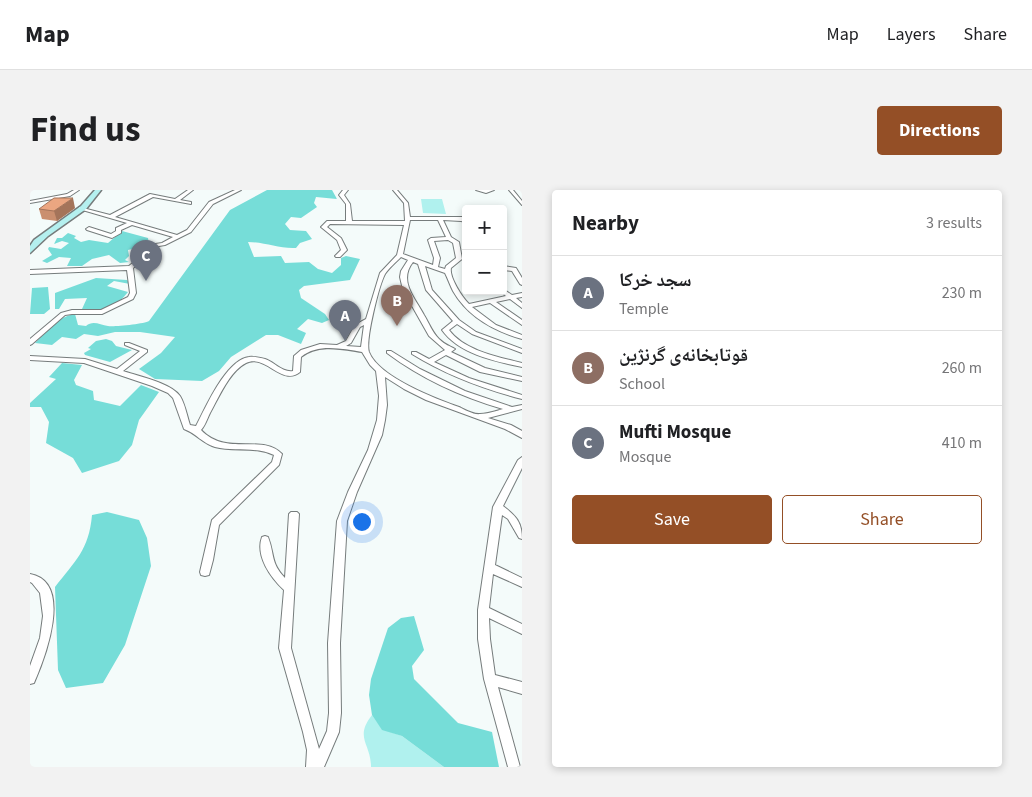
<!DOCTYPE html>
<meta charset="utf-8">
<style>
body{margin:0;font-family:"Source Sans 3","Noto Naskh Arabic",sans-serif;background:#f2f2f2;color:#202124}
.controls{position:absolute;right:15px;top:15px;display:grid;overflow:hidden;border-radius:5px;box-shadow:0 2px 8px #0003}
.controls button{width:45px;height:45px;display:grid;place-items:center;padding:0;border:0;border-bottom:1px solid #e0e0e0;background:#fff;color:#202124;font:25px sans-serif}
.you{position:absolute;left:331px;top:331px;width:18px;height:18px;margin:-12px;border:4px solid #fff;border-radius:50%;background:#1a73e8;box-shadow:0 0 0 8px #1a73e833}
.badge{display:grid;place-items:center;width:32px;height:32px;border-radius:50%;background:#944f26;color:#fff;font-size:16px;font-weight:700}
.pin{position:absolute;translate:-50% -41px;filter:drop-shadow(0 1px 2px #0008)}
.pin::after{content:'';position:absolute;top:26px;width:18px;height:15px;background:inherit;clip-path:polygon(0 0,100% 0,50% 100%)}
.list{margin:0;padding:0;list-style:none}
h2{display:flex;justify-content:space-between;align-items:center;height:65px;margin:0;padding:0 20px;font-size:21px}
h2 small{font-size:16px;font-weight:400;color:#757577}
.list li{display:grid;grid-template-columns:32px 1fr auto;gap:15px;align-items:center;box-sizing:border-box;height:75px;padding:0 20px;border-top:1px solid #e0e0e0}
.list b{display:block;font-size:19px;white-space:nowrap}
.list p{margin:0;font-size:16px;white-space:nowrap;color:#757577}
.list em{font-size:16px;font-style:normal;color:#757577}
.actions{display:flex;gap:10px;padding:15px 20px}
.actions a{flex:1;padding:11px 0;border:1px solid #944f26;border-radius:5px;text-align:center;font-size:18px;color:#944f26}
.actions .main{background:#944f26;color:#fff}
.map{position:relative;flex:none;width:492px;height:577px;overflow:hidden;border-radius:5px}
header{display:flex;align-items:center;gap:30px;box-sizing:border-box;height:70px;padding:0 25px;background:#fff;border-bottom:1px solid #e0e0e0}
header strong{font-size:24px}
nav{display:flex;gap:28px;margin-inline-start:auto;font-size:18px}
.intro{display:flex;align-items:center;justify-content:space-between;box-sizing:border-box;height:120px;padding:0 30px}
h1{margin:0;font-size:35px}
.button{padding:12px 22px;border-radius:5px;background:#944f26;color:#fff;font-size:18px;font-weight:700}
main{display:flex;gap:30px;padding:0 30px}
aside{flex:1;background:#fff;border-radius:5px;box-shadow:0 2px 8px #0003}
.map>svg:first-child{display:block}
.green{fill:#b0f1ee}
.forest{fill:#76ddd8}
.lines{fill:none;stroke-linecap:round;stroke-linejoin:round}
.street-casing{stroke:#767c7c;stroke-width:2}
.secondary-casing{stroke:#767c7c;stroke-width:3}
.street{fill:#fff;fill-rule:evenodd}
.secondary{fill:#b4f0ef;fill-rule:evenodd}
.wall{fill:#ca8f6f}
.shaded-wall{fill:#a4745a}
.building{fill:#eba681;stroke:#a4745a}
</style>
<header>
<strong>Map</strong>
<nav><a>Map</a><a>Layers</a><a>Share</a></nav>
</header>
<div class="intro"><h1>Find us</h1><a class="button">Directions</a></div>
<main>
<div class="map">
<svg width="492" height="577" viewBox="0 0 492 577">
<rect width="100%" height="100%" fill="#f4fbfa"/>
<path class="green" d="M391 9H412L416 24 393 23Z
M342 525 352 539 372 546 414 577H341C341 553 324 548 342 525Z"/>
<path class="forest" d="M237 0H302L307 9 286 7 284 13 287 17 271 28 261 27 255 34 260 40 276 41 282 49 270 53 266 58C249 59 235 52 218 52L224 67 251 66 255 73 279 72 288 79 302 83 311 75V68L316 66 330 69 320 90 274 96 269 100 271 108 295 124 299 130 292 133 278 129 267 139 276 143 271 154 248 145H236L201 167 189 181 172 191 125 189 109 179 131 163 145 147 110 142H85L68 146 54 144 46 149 32 147 22 155 5 153C17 141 27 127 45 124L48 135 56 136C63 130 70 135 78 136 84 137 114 134 119 131L200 20Z
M92 41 118 48 119 55 98 60 99 66 95 70 99 72 90 73 79 65 62 69 52 76H37L41 68 29 67 17 73 12 71 22 65 18 59 19 57 31 59 39 53 32 51 24 54 27 48H32L38 43 46 46 44 48 51 52 59 50 78 53Z
M66 88 97 90 100 94 84 91 77 96 98 102C84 120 73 121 52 119L57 108 35 109 29 119H25V103Z
M18 97 20 119 14 124H0L2 98Z
M76 149 82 151 86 156 102 160 80 172 55 165 54 163 61 159 58 158 66 151Z
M32 173 52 175 44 190 46 195 63 201 64 210 90 216 111 195 129 202 109 230 102 255 89 271 52 283 43 268 16 253 19 232 11 217H0V213L26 189 19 187Z
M77 322 109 330 117 348 121 376 95 455 73 493 36 498 28 480 25 397C45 371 59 360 62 325Z
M384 426 394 460 382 476 384 489 428 533 462 542 469 577H414L372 546 352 540 342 525 339 505 341 489 358 438 371 428Z"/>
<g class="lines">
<g class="street-casing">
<path id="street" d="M44 0H49L40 6 0 13V11L37 4Z
M158 0H163L150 10 161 12V14L123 7 85 27 147 45 157 40 179 12 205 0H211L183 14 161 42 135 55 123 57 119 65 103 78 106 103 103 109 72 124H42L35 125 2 154 0 155V149L31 123 42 120H71L98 107 100 103 97 80 0 84V80L99 76 115 63 119 55 132 53 143 47 102 35 91 40V43L82 48 57 40 56 39 59 37 81 44 86 41V38L97 33 49 19V17L80 25 120 4 145 9Z
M313 0H318L314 5 320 14 322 31H375L374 13 363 0H367L378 13 380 27H432L436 29V32L431 31 413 30 421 47 429 52 432 69 421 78C419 87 432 107 439 114L476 106 470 101H473V99L482 105 492 103V107L486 108 492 113V118L480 109 466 112 492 130V135L460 113 442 117 466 135 492 145V149C464 141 438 127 423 101 420 95 418 89 415 83L395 76 402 100 429 130 446 142 492 159V163L442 144 427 134 419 140C435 161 468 167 492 173V177C464 171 429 164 412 140L423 131 396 100 388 74 383 72C368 91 385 108 394 125 399 133 402 142 409 149 415 155 420 156 425 159L421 162 455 178 492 187V191L450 182 416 165 404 172 439 188 492 205V209C453 199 416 185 382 164V162H386L399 169 415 160 399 146 373 100 370 87 371 81 378 70 371 67C366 72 359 78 355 84 349 95 335 151 339 162 349 187 404 208 429 217 435 220 444 225 450 224 457 224 466 221 473 219 431 207 392 189 357 163V161H361L390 179 435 201 482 217 492 215V219L458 228 481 235 492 241V248L475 239 396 210 374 199 355 187 357 215 355 230 352 245 327 302 317 331 310 453 311 523 309 542 294 577H276L277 560 273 542 249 458 254 400C241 388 225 366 232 347L235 346 238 347C245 365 240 372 255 388L259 324 261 322H267L269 324 261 458 289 559 297 541 299 523 298 453 307 331 318 302 338 260 347 230 349 206 346 181 340 175 332 162C312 159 288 153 271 167L270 182C252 197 235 163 216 173 199 182 189 207 180 223 177 229 175 236 171 240 197 267 232 243 252 264L249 275 189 335 183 370 179 385 175 386 171 385 170 382 182 330 242 272 244 265C225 256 204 262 185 257 172 253 167 244 154 239L143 208 138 203 122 196 54 173 0 170V166L55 169 87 179 110 161 95 155V153H99L117 160V162L93 181C108 186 141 193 150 206 155 214 157 226 160 235L166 236C176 217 196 170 219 167 224 166 230 168 235 169 244 172 253 183 263 181L264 166 271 160 290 154 307 155 316 151 325 135 336 129 350 83 367 65 374 35 300 34 297 37 311 48 317 60 310 67H306L305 66 311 60 307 50 291 37 297 31H316V14L309 5ZM380 30H408L416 47 401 48 398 50 404 68 403 75 373 64ZM418 50 423 53 426 68 416 76 415 79 408 77 410 68 404 51ZM334 135 331 157 316 156 321 153 330 137Z
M446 0H464L456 3Z
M479 0H483L492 11V15Z
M473 76 486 78 492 88V95L490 94 482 81 473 80Z
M492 267V278L473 316C486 326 492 332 492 349L489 348 478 329 472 325 465 375 492 388V397L463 384 459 418 492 434V444L459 428 460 449 465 485 492 492V504L468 497 490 577H478L454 489 448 449V420L463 317 488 270Z
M0 384C44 392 15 468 4 493L0 494V476L10 448 13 426 10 403 2 393 0 392Z"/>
</g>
<g class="secondary-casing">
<path id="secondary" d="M65 0H71L56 19 18 46 0 63V56L4 50 51 16Z"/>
</g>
<use href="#street" class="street"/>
<use href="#secondary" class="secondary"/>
</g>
<path class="wall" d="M45 18 27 31 12 29 9 19Z"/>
<path class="shaded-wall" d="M43 8 45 18 27 31 24 21Z"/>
<path class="building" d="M24 8H43L24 21 9 19Z"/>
</svg>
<div class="controls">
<button>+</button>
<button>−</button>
</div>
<div class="you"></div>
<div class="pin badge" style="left:315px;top:151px;background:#6b7280">A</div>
<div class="pin badge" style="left:367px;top:136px;background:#8d6e63">B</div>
<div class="pin badge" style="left:116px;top:91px;background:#6b7280">C</div>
</div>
<aside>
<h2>Nearby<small>3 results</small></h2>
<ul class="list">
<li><span class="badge" style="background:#6b7280">A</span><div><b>سجد خركا</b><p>Temple</p></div><em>230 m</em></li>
<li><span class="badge" style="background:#8d6e63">B</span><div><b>قوتابخانەی گرنژین</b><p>School</p></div><em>260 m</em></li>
<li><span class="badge" style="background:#6b7280">C</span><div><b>Mufti Mosque</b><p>Mosque</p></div><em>410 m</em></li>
</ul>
<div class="actions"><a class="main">Save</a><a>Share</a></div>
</aside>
</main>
